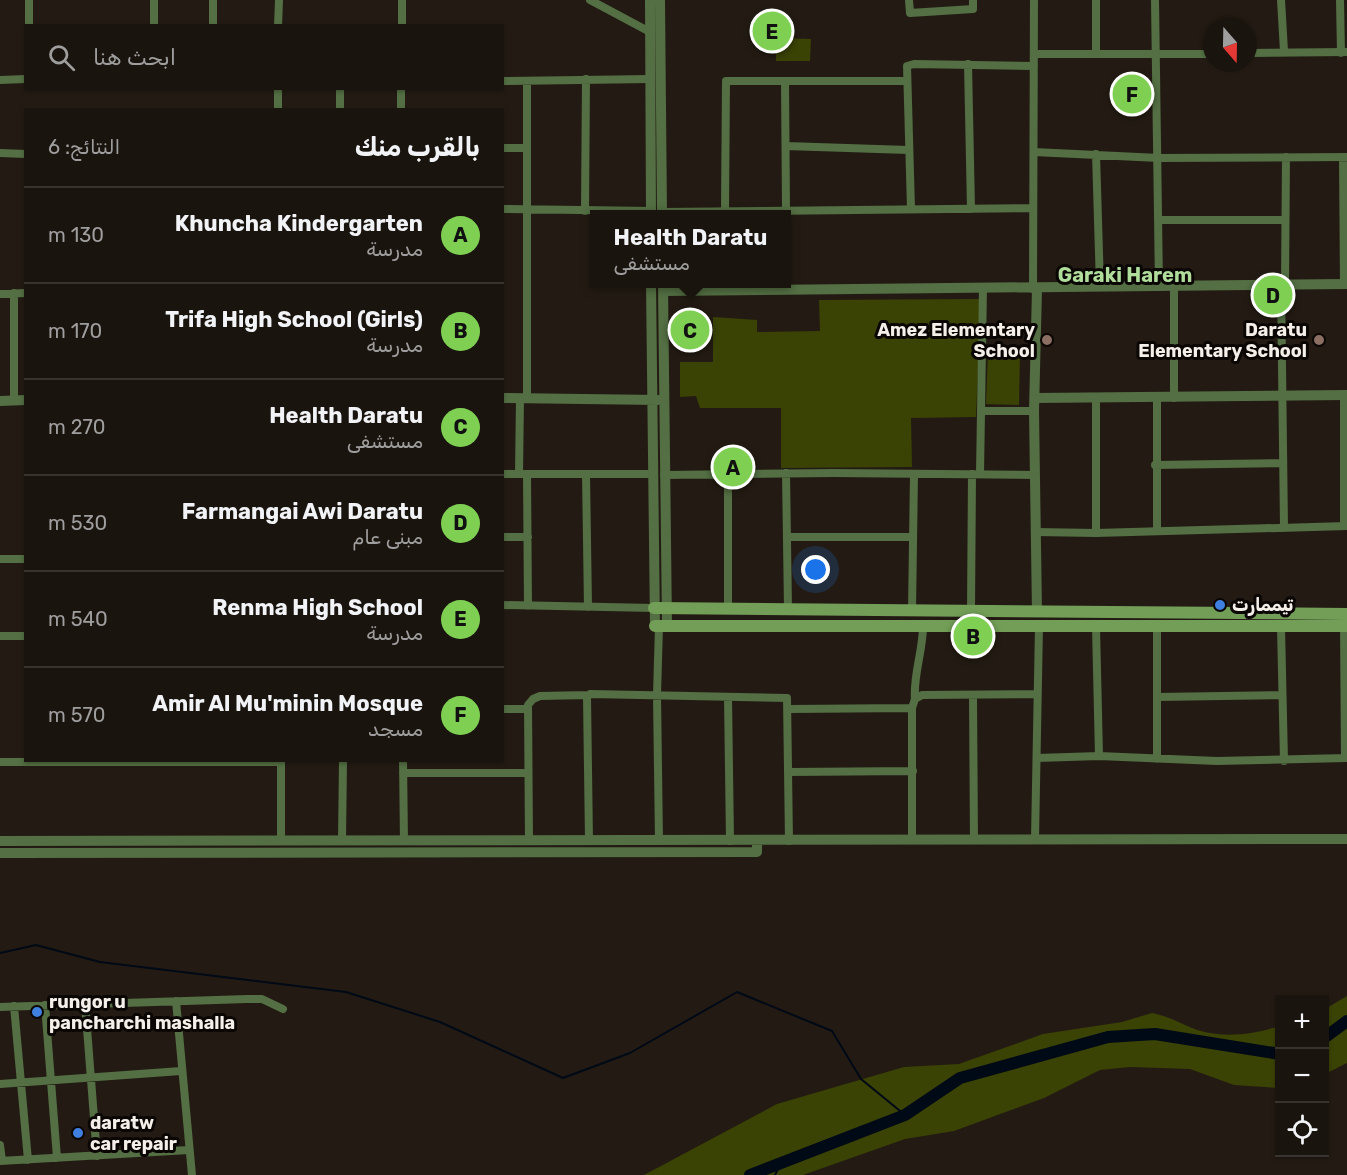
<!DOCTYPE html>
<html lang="ar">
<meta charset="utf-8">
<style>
body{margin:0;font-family:Rubik,Cairo,sans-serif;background:#231d17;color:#f1f3f6;direction:rtl}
.controls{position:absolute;right:18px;bottom:18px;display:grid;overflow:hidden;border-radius:0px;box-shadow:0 2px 4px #0004}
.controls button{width:54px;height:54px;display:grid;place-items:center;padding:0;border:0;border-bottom:2px solid #38332e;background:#1a140e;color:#f1f3f6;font:30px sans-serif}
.compass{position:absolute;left:1203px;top:18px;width:54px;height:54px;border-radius:50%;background:#1a140e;box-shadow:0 2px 4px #0004;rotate:160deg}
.you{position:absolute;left:816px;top:570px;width:21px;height:21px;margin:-15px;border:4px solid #fff;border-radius:50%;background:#1a73e8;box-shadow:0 0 0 9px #1a73e833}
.badge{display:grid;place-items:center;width:39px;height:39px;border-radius:50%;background:#7fd052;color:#111;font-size:20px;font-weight:700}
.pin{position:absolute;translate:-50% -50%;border:3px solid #fff;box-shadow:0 2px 6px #0006}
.popup{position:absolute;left:590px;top:210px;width:201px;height:78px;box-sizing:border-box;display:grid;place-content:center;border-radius:0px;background:#1a140e;filter:drop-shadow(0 2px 4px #0005);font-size:20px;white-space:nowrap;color:#9f9e9e}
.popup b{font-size:22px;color:#f1f3f6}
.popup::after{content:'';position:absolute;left:50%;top:100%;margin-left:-12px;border:12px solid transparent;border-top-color:#1a140e}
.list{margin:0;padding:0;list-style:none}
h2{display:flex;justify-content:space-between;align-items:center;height:78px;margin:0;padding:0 24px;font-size:26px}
h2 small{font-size:20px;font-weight:400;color:#9f9e9e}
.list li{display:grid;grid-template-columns:39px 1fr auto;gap:18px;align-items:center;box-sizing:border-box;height:96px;padding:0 24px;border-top:2px solid #38332e}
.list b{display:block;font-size:22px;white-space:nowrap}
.list p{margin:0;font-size:20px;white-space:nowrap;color:#9f9e9e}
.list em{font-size:20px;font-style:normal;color:#9f9e9e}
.icon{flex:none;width:33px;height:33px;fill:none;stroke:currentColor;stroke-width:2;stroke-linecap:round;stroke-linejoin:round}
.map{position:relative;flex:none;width:1347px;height:1175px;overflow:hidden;direction:ltr}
.search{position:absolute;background:#1a140e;box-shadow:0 2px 4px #0004;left:24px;top:24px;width:480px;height:66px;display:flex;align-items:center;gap:15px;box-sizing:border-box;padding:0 21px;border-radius:0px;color:#9f9e9e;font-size:22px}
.panel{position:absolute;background:#1a140e;box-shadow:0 2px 4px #0004;left:24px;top:108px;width:480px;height:654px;border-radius:0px;direction:rtl}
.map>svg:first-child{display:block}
.green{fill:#3a4204}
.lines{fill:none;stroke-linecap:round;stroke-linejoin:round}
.stream{stroke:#000916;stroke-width:2}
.river{stroke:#000916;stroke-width:12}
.minor{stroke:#536f43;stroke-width:8}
.tertiary{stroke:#536f43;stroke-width:10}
.secondary{stroke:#729e57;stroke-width:12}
.education-dot{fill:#8d6e63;stroke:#0a0604;stroke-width:2}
.shop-dot{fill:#3f7fe0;stroke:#0a0604;stroke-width:2}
.labels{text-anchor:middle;stroke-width:6;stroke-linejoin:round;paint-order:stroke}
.poi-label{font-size:18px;font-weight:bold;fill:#f5efe9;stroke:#0a0604;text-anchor:start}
.neighbourhood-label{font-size:20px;font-weight:bold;fill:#b0dd9b;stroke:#0a0604}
</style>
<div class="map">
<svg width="1347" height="1175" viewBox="0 0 1347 1175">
<rect width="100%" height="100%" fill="#231b13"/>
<path class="green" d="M776 38 811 39 810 61H776Z
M981 299 976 417 911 418 912 467 781 468V408H700L696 396 680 397V362H713V317L757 320V332L820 331 819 300Z
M988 352 1020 353 1019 405 986 404Z
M1347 996V1063L1325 1074V1009Z
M1152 1013C1167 1016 1178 1022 1192 1028 1220 1039 1252 1035 1279 1026V1088L1234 1085 1190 1069 1130 1067 1100 1070 1044 1098 954 1131 905 1139 803 1175H644L777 1104 904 1067 959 1064 1043 1034 1122 1022Z"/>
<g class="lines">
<path class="stream" d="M0 953 36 945 100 962 346 992 440 1022 563 1078 630 1053 737 992 832 1031 861 1079 905 1115
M775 1175 781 1163"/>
<path class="river" d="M1324 1038 1347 1021
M750 1175 905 1115 960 1078 1108 1037 1155 1034 1280 1054"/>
<path class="minor" d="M154 0V26
M213 0V26
M590 0 650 32
M909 0 910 13 973 9V0
M1096 0V52
M1155 0 1159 287
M1281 0 1284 51
M1340 0 1341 53
M29 26V0
M278 26 279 0
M402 26V0
M1248 53 1347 52
M1034 54H1212
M968 64 971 209
M0 80 26 79
M502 81 650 79
M785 81 786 210
M278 88V110
M401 88V110
M340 110V88
M786 146 908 150
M502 148H527
M1034 152 1159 158 1347 157
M0 153 26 154
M1096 154 1100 286
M1343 157 1344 284
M502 209 651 211
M911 209 907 66 914 64 1034 66
M725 210 726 81H907
M585 211 586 79
M662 212 1033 208
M1159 220H1285
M1281 285 1284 527
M1285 285 1286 157
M1033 289 1034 0
M14 293V400
M0 294 26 293
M1344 395V526
M527 398V81
M1096 398V533
M1157 398V531
M1174 398V286
M981 411H1034
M1155 465 1283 463
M786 473 788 609
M502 474H653
M519 474 520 398
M527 474 528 606
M586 474 588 607
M728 474V609
M980 474 983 287
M664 475 833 473 1035 475
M1035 532 1096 533 1347 526
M502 537H528
M788 537H913
M0 559H26
M502 605 654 608
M912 611 914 474
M971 611 972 474
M659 626 657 695 659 841
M1344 626 1345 758
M1096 627 1099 756
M1157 627V759
M1281 627 1284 761
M0 636H26
M973 696 974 840
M728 697 730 841
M1157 697 1281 695
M915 699C913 675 923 651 923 626
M502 709H527
M789 709 912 708
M1037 758 1099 756 1217 761 1347 758
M281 760V841
M403 760 404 841
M0 762H281
M789 772 913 771
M403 773H528
M1035 839 1039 626
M912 840V708L915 699 922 695 1037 694
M342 841 343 760
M529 841 528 705 533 699 540 696 588 695
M589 841 587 697 590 694 787 698 789 841
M176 1001 192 1175
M85 1003 97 1156
M45 1005 57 1158
M14 1006 28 1160
M0 1007 247 999H262L283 1009
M0 1084 181 1071
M0 1145 2 1161
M0 1161 189 1150"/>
<path class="tertiary" d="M650 0 651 214
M660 0 662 214
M651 284 655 626
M663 285 667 626
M1037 289 1034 411 1037 612
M663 291 1347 284
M502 398 658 400
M1035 398 1347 395
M0 401 26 400
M0 841 1347 839
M0 853 757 852V841"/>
<path class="secondary" d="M654 608 1347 614
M655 626H1347"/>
</g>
<g class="education-dot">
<circle cx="1047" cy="340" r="6"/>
<circle cx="1319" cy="340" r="6"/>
</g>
<g class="shop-dot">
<circle cx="1220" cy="605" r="6"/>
<circle cx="37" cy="1012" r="6"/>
<circle cx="78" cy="1133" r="6"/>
</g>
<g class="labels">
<g class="poi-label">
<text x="1035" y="336" text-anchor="end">Amez Elementary<tspan x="1035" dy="21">School</tspan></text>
<text x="1307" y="336" text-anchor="end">Daratu<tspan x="1307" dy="21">Elementary School</tspan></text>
<text x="1232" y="611">تیممارت</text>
<text x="49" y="1008">rungor u<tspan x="49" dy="21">pancharchi mashalla</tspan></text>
<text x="90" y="1129">daratw<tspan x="90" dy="21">car repair</tspan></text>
</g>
<g class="neighbourhood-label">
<text x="1125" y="282">Garaki Harem</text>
</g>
</g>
</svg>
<div class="controls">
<button>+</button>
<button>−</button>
<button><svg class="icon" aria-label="locate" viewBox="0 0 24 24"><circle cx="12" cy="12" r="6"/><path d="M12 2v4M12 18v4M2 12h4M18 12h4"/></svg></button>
</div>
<svg class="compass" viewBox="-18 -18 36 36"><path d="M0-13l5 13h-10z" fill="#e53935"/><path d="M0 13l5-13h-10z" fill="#9f9e9e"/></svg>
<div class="you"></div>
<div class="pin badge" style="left:733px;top:467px">A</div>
<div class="pin badge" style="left:973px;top:636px">B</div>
<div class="pin badge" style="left:690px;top:330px">C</div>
<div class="popup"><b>Health Daratu</b>مستشفى</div>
<div class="pin badge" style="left:1273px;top:295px">D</div>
<div class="pin badge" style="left:772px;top:31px">E</div>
<div class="pin badge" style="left:1132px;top:94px">F</div>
<div class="search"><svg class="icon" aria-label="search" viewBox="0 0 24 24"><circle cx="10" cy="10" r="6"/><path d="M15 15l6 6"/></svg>ابحث هنا</div>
<section class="panel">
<h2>بالقرب منك<small>النتائج: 6</small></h2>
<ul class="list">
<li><span class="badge">A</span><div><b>Khuncha Kindergarten</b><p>مدرسة</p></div><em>130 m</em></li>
<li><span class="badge">B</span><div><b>Trifa High School (Girls)</b><p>مدرسة</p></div><em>170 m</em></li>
<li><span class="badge">C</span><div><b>Health Daratu</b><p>مستشفى</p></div><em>270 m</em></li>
<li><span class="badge">D</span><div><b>Farmangai Awi Daratu</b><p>مبنى عام</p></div><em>530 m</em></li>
<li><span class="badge">E</span><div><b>Renma High School</b><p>مدرسة</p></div><em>540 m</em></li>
<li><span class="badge">F</span><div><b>Amir Al Mu'minin Mosque</b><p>مسجد</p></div><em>570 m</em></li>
</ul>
</section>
</div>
